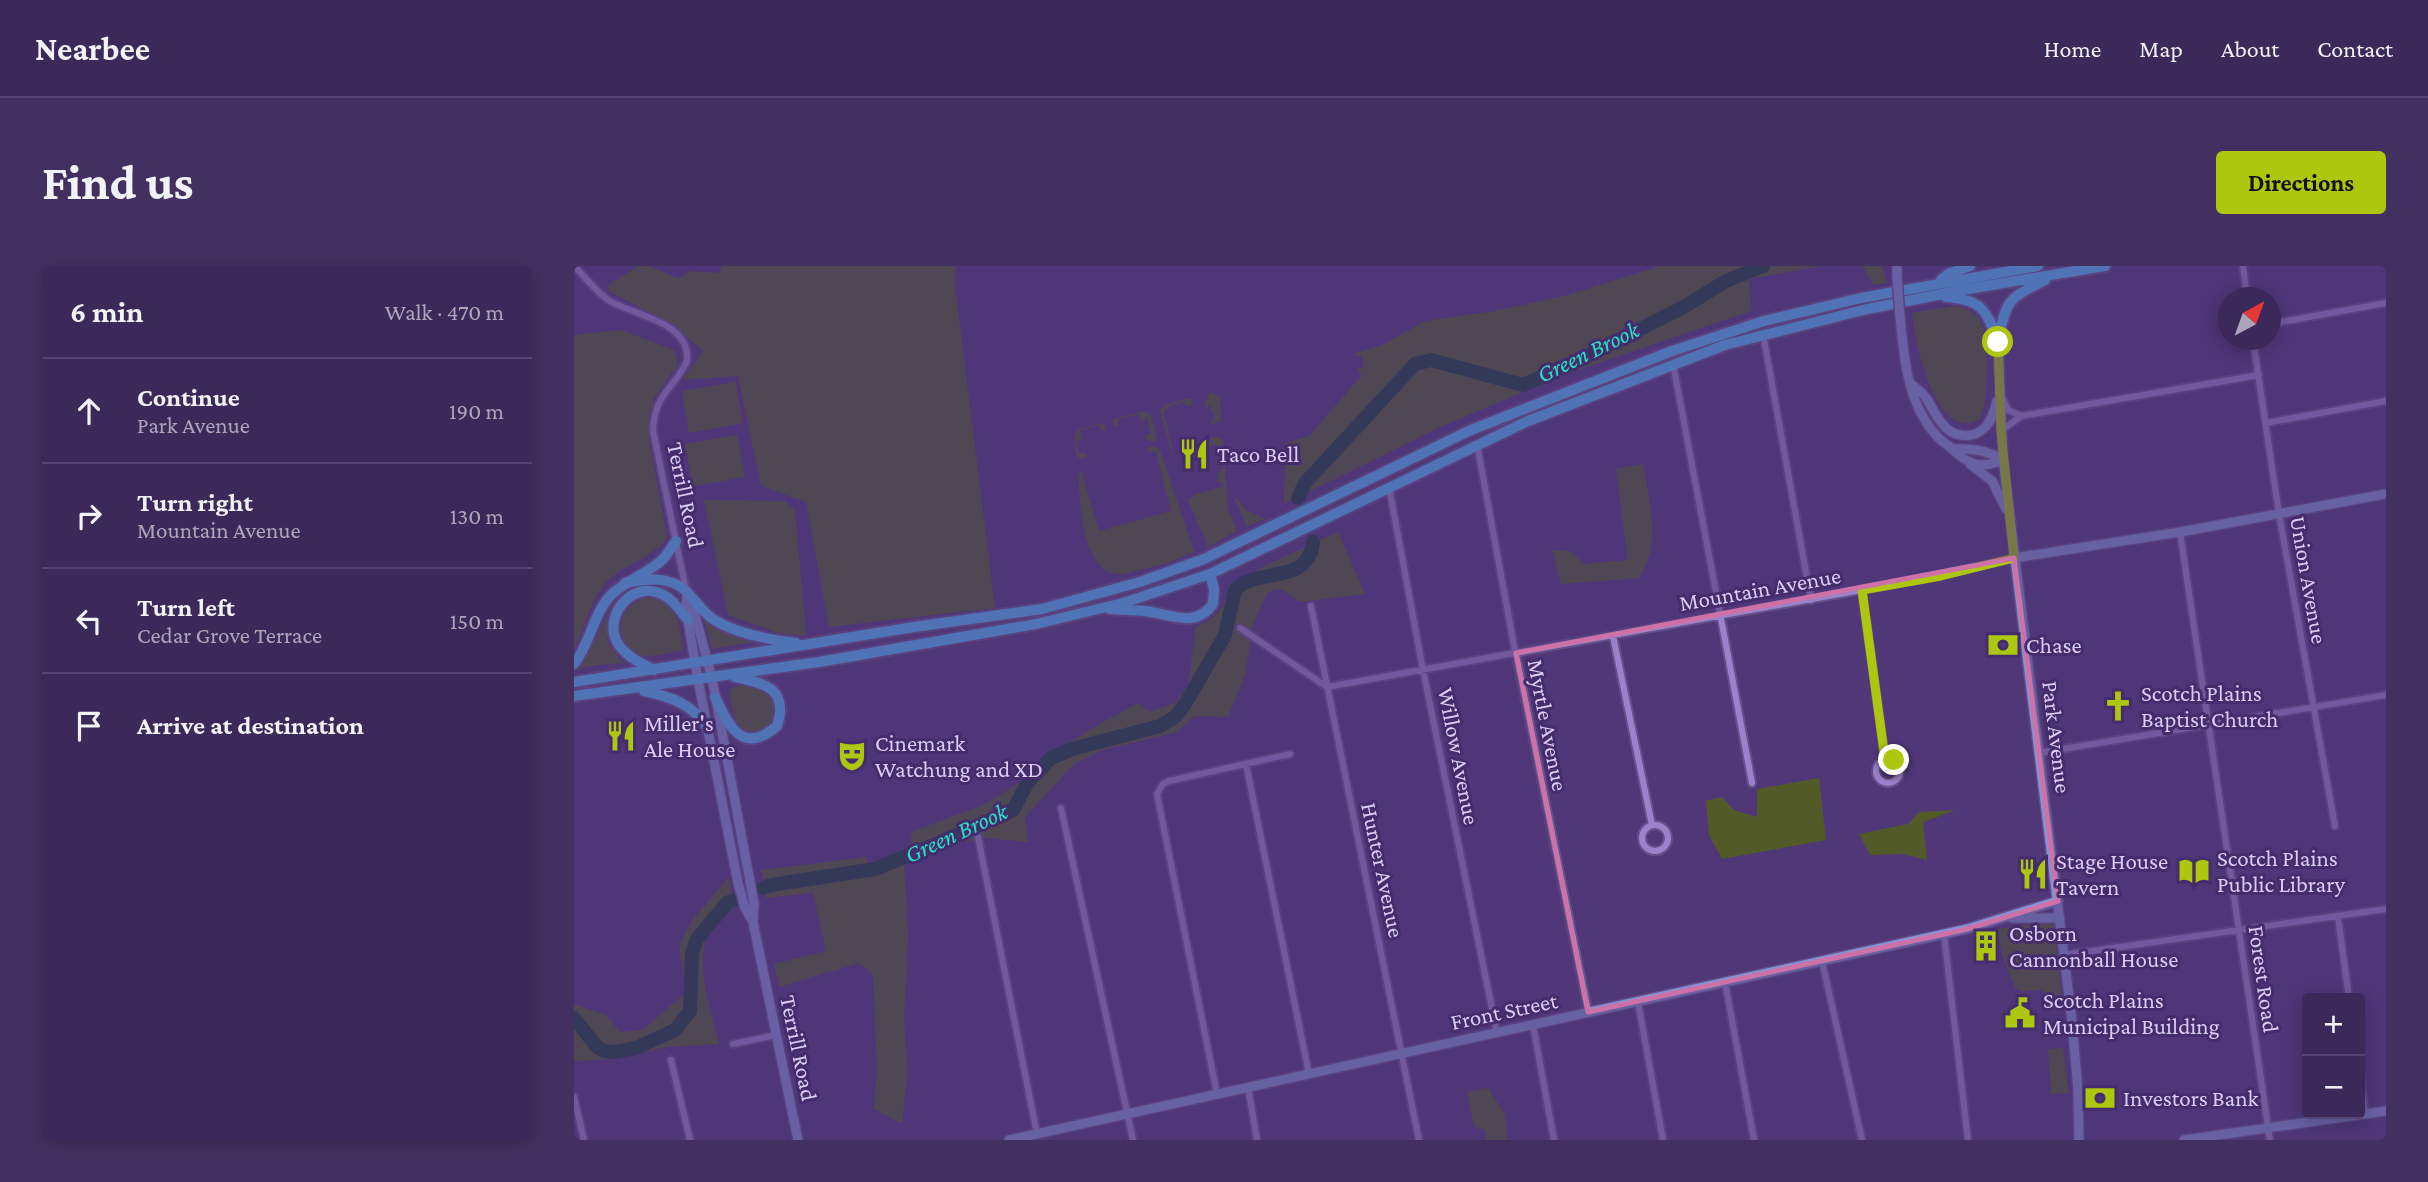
<!DOCTYPE html>
<meta charset="utf-8">
<style>
body{margin:0;font-family:"Crimson Pro",serif;background:#423160;color:#f1f3f6}
.controls{position:absolute;right:21px;bottom:21px;display:grid;overflow:hidden;border-radius:7px;box-shadow:0 4px 18px #0003}
.controls button{width:63px;height:63px;display:grid;place-items:center;padding:0;border:0;border-bottom:2px solid #544570;background:#3b295a;color:#f1f3f6;font:35px sans-serif}
.compass{position:absolute;left:1644px;top:21px;width:63px;height:63px;border-radius:50%;background:#3b295a;box-shadow:0 4px 18px #0003;rotate:41deg}
.stop{position:absolute;width:21px;height:21px;margin:-16px;border:5px solid #adc60e;border-radius:50%;background:#fff}
.stop.end{background:#adc60e;border-color:#fff;box-shadow:0 2px 7px #0008}
.list{margin:0;padding:0;list-style:none}
h2{display:flex;justify-content:space-between;align-items:center;height:91px;margin:0;padding:0 28px;font-size:30px}
h2 small{font-size:23px;font-weight:400;color:#aca6bb}
.list li{display:grid;grid-template-columns:46px 1fr auto;gap:21px;align-items:center;box-sizing:border-box;height:105px;padding:0 28px;border-top:2px solid #544570}
.list b{display:block;font-size:26px;white-space:nowrap}
.list p{margin:0;font-size:23px;white-space:nowrap;color:#aca6bb}
.list em{font-size:23px;font-style:normal;color:#aca6bb}
.icon{flex:none;width:38px;height:38px;fill:none;stroke:currentColor;stroke-width:2;stroke-linecap:round;stroke-linejoin:round}
.map{position:relative;flex:none;width:1812px;height:874px;overflow:hidden;border-radius:7px}
header{display:flex;align-items:center;gap:42px;box-sizing:border-box;height:98px;padding:0 35px;background:#3b295a;border-bottom:2px solid #544570}
header strong{font-size:33px}
nav{display:flex;gap:38px;margin-inline-start:auto;font-size:24px}
.intro{display:flex;align-items:center;justify-content:space-between;box-sizing:border-box;height:168px;padding:0 42px}
h1{margin:0;font-size:49px}
.button{padding:18px 32px;border-radius:7px;background:#adc60e;color:#111;font-size:24px;font-weight:700}
main{display:flex;gap:42px;padding:0 42px}
aside{flex:1;background:#3b295a;border-radius:7px;box-shadow:0 4px 18px #0003}
.map>svg:first-child{display:block}
.green{fill:#525b28}
.lines{fill:none;stroke-linecap:round;stroke-linejoin:round}
.river{stroke:#153c34;stroke-width:14}
.street-casing{stroke:#665188;stroke-width:10}
.secondary-casing{stroke:#665188;stroke-width:12}
.highway-casing{stroke:#665188;stroke-width:14}
.street{stroke:#9b83cb;stroke-width:6}
.secondary{stroke:#8594da;stroke-width:9}
.highway{stroke:#51bcfd;stroke-width:10}
.secondary-bridge-casing{stroke:#665188;stroke-width:12;stroke-linecap:butt}
.secondary-bridge{stroke:#8594da;stroke-width:9}
.route{stroke:#adc60e;stroke-width:9}
.marked{fill:none;stroke:#cd72a7;stroke-width:5;stroke-linejoin:round}
.labels{text-anchor:middle;stroke-width:6;stroke-linejoin:round;paint-order:stroke}
.poi-label{font-size:23px;fill:#d8cdf3;stroke:#452c6c;text-anchor:start}
.street-label{font-size:23px;fill:#d8cdf3;stroke:#452c6c}
.water-label{font-size:24px;font-style:italic;fill:#28e2c5;stroke:#452c6c}
</style>
<header>
<strong>Nearbee</strong>
<nav><a>Home</a><a>Map</a><a>About</a><a>Contact</a></nav>
</header>
<div class="intro"><h1>Find us</h1><a class="button">Directions</a></div>
<main>
<aside>
<h2>6 min<small>Walk · 470 m</small></h2>
<ul class="list">
<li><svg class="icon" aria-label="ahead" viewBox="0 0 24 24"><path d="M12 20V5M6 11l6-6 6 6"/></svg><div><b>Continue</b><p>Park Avenue</p></div><em>190 m</em></li>
<li><svg class="icon" aria-label="right" viewBox="0 0 24 24"><path d="M7 20v-9h11M14 6l5 5-5 5"/></svg><div><b>Turn right</b><p>Mountain Avenue</p></div><em>130 m</em></li>
<li><svg class="icon" aria-label="left" viewBox="0 0 24 24"><path d="M17 20v-9H6M10 6l-5 5 5 5"/></svg><div><b>Turn left</b><p>Cedar Grove Terrace</p></div><em>150 m</em></li>
<li><svg class="icon" aria-label="arrive" viewBox="0 0 24 24"><path d="M6 21V4h12l-3 4 3 4H6"/></svg><div><b>Arrive at destination</b></div></li>
</ul>
</aside>
<div class="map">
<svg width="1812" height="874" viewBox="0 0 1812 874">
<rect width="100%" height="100%" fill="#4f3778"/>
<path class="green" d="M64 0H75L105 13 115 5 145 7 148 0H382L380 13 421 342 255 361 232 236 187 220 164 110 108 114 129 85 99 59 35 25 33 20Z
M1086 0H1247L1175 13 1177 45 992 108 866 161 710 238 711 177 735 170 788 109 783 104 790 100 787 89 780 90 781 87 808 79 851 55 921 45 994 29Z
M1289 0H1308L1313 17 1299 19Z
M1380 40C1390 42 1399 45 1405 53 1416 70 1415 136 1406 153 1362 180 1341 76 1338 47Z
M47 64 100 84 104 98 80 132 74 168 93 272C80 290 57 296 39 310 16 329 13 358 0 383V69Z
M162 116 169 157 115 167 108 125Z
M638 126 646 132 647 154 636 159 641 151 635 139 631 142 634 128Z
M615 132 620 135 615 141 608 136 597 139 589 147C592 151 601 194 601 199L586 144 590 139Z
M571 145 577 150 583 175 572 174 571 170 577 168 573 153 567 155 565 148 543 154 544 160H539L540 153Z
M527 157 531 159 532 164 528 165 525 159 506 165 508 173 502 176 505 187H511L513 191 508 193 503 191 500 173 502 165Z
M163 169 171 211 119 220 111 178Z
M637 171H645L649 176 654 243 663 265 634 281 614 234 620 229 650 220 644 214 643 208 649 202 642 179 640 177 636 180 634 179Z
M577 180 583 182 587 187 620 285 617 288 616 286C604 295 585 299 570 303 563 304 555 308 550 308 506 312 507 236 504 208L507 205 525 265 597 245 582 186H575L574 182Z
M1069 198C1075 236 1088 278 1065 312L987 318 978 284 996 285 1010 298 1054 294 1042 203Z
M659 229 671 243 691 253 673 261Z
M130 234 211 235 221 244 232 370 204 367 154 349Z
M764 266 791 328 726 336 707 323 694 326 679 358 671 409 654 451 621 450 603 466 528 484 500 498 451 551 454 576 411 572 374 579 338 592 337 566 409 539 447 516 464 498 515 464 564 437 576 446 601 437 614 419 622 361C644 350 650 345 654 320L692 299Z
M69 332C102 332 106 356 109 384 94 387 78 392 64 389 44 383 41 355 55 342 58 338 64 335 69 332Z
M40 336 34 356 33 376 49 397 14 400 0 405 15 386Z
M130 353 187 375 138 383Z
M180 418C186 421 195 425 199 431 203 436 202 441 201 447 197 466 183 469 166 464L157 441 155 428 157 422Z
M1245 512 1252 574 1148 593 1135 569 1132 535 1148 531 1160 544 1183 551V523Z
M1382 544 1349 556 1353 594 1329 588 1296 589 1285 568 1334 558 1345 546Z
M292 591 294 612 330 597 334 669 330 752 333 809 328 858 300 843 303 803 299 708 285 697 205 721 200 698 252 685 239 627 192 632 187 604Z
M155 611 160 642C152 649 141 655 136 664 118 692 138 749 145 778L92 781 43 793 0 795V738L32 749 46 766 68 764 111 728C112 713 107 699 106 684 105 663 142 627 155 611Z
M1475 656 1480 659 1488 734H1470L1469 724 1446 725 1441 721 1428 688 1423 663Z
M1489 782 1495 827 1477 828 1474 783Z
M914 822 931 848 933 874H912L911 864 900 860 893 826Z"/>
<g class="lines">
<path class="river" d="M724 232 731 217 841 98 857 94 949 119 1007 93 1108 42 1152 15 1189 0
M189 622 197 619 301 603 367 576 439 544 454 516 477 492 498 483 586 460 601 451 611 438 651 369 661 324C685 300 734 320 739 276
M0 752 23 781 30 785 41 786 62 782 101 764 116 745 118 687 123 673 153 637 160 634"/>
<g class="street-casing">
<path id="street" d="M0 0C12 11 22 27 36 35 61 50 117 56 113 95 100 123 80 128 79 165L112 324
M1669 0 1673 32
M1696 58 1812 37
M1189 68 1237 334
M1679 74 1705 248 1761 560
M1099 98 1178 517
M1429 133 1434 144 1447 150
M1692 157 1812 135
M1427 165 1447 150 1685 109
M903 178 941 385 1014 746
M815 221 849 404 923 767
M1606 266 1696 874
M1288 324 1311 493
M737 340 845 874
M666 362 753 421 1359 311 1440 292
M1039 370 1078 559
M1465 487 1812 429
M1302 505a12 12 0 1 1 24 0a12 12 0 1 1-24 0Z
M672 498 735 808
M487 542 559 874
M1068 572a13 13 0 1 1 26 0a13 13 0 1 1-26 0Z
M404 571 463 868
M1764 651 1775 732
M1370 668 1394 874
M1490 689 1812 643
M1248 695 1288 874
M1151 716 1180 874
M1064 736 1089 874
M959 759 980 874
M159 778 202 769
M97 794 116 874
M1786 807 1791 848
M674 821 683 874
M643 828 583 528 589 518 595 515 716 488
M0 831 10 874"/>
</g>
<g class="secondary-casing">
<path id="secondary" d="M1323 0V11
M1326 51C1330 91 1333 136 1361 168 1365 174 1372 177 1377 182 1394 198 1405 204 1429 194
M1424 73 1429 194 1498 755 1504 825 1505 874
M1337 118C1342 122 1349 127 1353 133 1363 151 1372 173 1397 169 1414 166 1419 150 1423 135
M1378 183C1396 182 1414 184 1429 194
M1396 198 1418 215 1432 243
M1440 292 1606 266 1812 228
M113 328 112 343 124 414 164 617 171 642 179 656
M117 334 138 412 180 637 179 656 224 874
M1438 652H1486
M435 874 1393 663 1484 635
M1610 874 1812 845"/>
</g>
<g class="highway-casing">
<path id="highway" d="M1367 14 1374 8 1396 0
M1372 31C1408 34 1410 42 1424 73
M1424 73C1434 33 1432 34 1471 14
M51 317C72 313 96 309 113 326 122 335 128 346 139 353 160 367 198 374 222 377
M536 343C547 344 559 344 571 345 596 348 621 363 639 338L640 323 636 308
M0 398C16 378 19 349 36 330 51 314 74 308 89 293 94 287 98 281 102 275
M80 404C66 397 49 389 42 374 31 350 56 318 82 326 97 330 105 343 114 354
M0 416 340 361 468 343 566 316 630 293 897 164 1098 85 1190 55 1287 32 1464 0
M70 425C98 431 118 438 134 462
M0 430 245 396 462 358 549 337 636 308 954 155 1151 79 1289 44 1388 24 1531 0
M141 431C155 460 168 490 203 460 215 423 191 417 161 411"/>
</g>
<use href="#street" class="street"/>
<use href="#secondary" class="secondary"/>
<use href="#highway" class="highway"/>
<g class="secondary-bridge-casing">
<path id="secondary-bridge" d="M1323 11 1326 51"/>
</g>
<use href="#secondary-bridge" class="secondary-bridge"/>
</g>
<g class="lines">
<path class="route" d="M1320 494 1311 493 1288 324 1367 310 1440 292 1427 165 1424 76"/>
</g>
<path d="M0 0H1812V874H0ZM1440 292 1484 635 1393 663 1014 746 942 387Z" fill="#4f3778" fill-opacity=".55" fill-rule="evenodd"/>
<path class="marked" d="M1440 292 1484 635 1393 663 1014 746 942 387Z"/>
<defs>
<g id="restaurant-bare" transform="scale(2.415)"><path d="M-5-6h1v4h1v-4h1v4h1v-4h1v5L-1.5 .5V6h-2V.5L-5-1ZM5-6V6H3V1.5H1.5Q1.5-4 5-6Z" fill="#adc60e" stroke="#452c6c" stroke-width="2.5" paint-order="stroke"/></g>
<g id="bank-bare" transform="scale(2.415)"><path d="M-6-4H6V4H-6ZM0-2.3a2.3 2.3 0 1 0 0 4.6a2.3 2.3 0 1 0 0-4.6Z" fill="#adc60e" stroke="#452c6c" stroke-width="2.5" paint-order="stroke"/></g>
<g id="church-bare" transform="scale(2.415)"><path d="M-1.2-6h2.4v3.5h3.3v2.4h-3.3V6h-2.4V-.1h-3.3v-2.4h3.3Z" fill="#adc60e" stroke="#452c6c" stroke-width="2.5" paint-order="stroke"/></g>
<g id="theatre-bare" transform="scale(2.415)"><path d="M-5-5.5Q0-4 5-5.5V0Q5 5 0 6Q-5 5-5 0ZM-3.3-2.5H-1v1.5H-3.3ZM1-2.5H3.3v1.5H1ZM-2.8 1Q0 5.5 2.8 1Z" fill="#adc60e" stroke="#452c6c" stroke-width="2.5" paint-order="stroke"/></g>
<g id="library-bare" transform="scale(2.415)"><path d="M-6-4Q-3-5.5-.7-3.5V5Q-3 3-6 4ZM6-4Q3-5.5 .7-3.5V5Q3 3 6 4Z" fill="#adc60e" stroke="#452c6c" stroke-width="2.5" paint-order="stroke"/></g>
<g id="building-bare" transform="scale(2.415)"><path d="M-4-6H4V6H1V3H-1V6H-4ZM-2.5-4.3h1.7v1.8h-1.7ZM.8-4.3h1.7v1.8H.8ZM-2.5-1h1.7V.8h-1.7ZM.8-1h1.7V.8H.8Z" fill="#adc60e" stroke="#452c6c" stroke-width="2.5" paint-order="stroke"/></g>
<g id="civic-bare" transform="scale(2.415)"><path d="M-.6-6.5H3V-4.5H.6V-3L4-1V1h2V6H-6V1h2V-1L-.6-3ZM-1.2 2.5V6h2.4V2.5Z" fill="#adc60e" stroke="#452c6c" stroke-width="2.5" paint-order="stroke"/></g>
</defs>
<g fill-rule="evenodd">
<use href="#restaurant-bare" x="620" y="188"/>
<use href="#bank-bare" x="1429" y="379"/>
<use href="#church-bare" x="1544" y="440"/>
<use href="#restaurant-bare" x="47" y="470"/>
<use href="#theatre-bare" x="278" y="490"/>
<use href="#library-bare" x="1620" y="605"/>
<use href="#restaurant-bare" x="1459" y="608"/>
<use href="#building-bare" x="1412" y="680"/>
<use href="#civic-bare" x="1446" y="747"/>
<use href="#bank-bare" x="1526" y="832"/>
</g>
<g class="labels">
<g class="poi-label">
<text x="643" y="196">Taco Bell</text>
<text x="1452" y="387">Chase</text>
<text x="1567" y="435">Scotch Plains<tspan x="1567" dy="26">Baptist Church</tspan></text>
<text x="70" y="465">Miller's<tspan x="70" dy="26">Ale House</tspan></text>
<text x="301" y="485">Cinemark<tspan x="301" dy="26">Watchung and XD</tspan></text>
<text x="1643" y="600">Scotch Plains<tspan x="1643" dy="26">Public Library</tspan></text>
<text x="1482" y="603">Stage House<tspan x="1482" dy="26">Tavern</tspan></text>
<text x="1435" y="675">Osborn<tspan x="1435" dy="26">Cannonball House</tspan></text>
<text x="1469" y="742">Scotch Plains<tspan x="1469" dy="26">Municipal Building</tspan></text>
<text x="1549" y="840">Investors Bank</text>
</g>
<g class="street-label">
<text transform="translate(112 229) rotate(78)" y="8">Terrill Road</text>
<text transform="translate(1735 314) rotate(80)" y="8">Union Avenue</text>
<text transform="translate(1186 323) rotate(-10)" y="8">Mountain Avenue</text>
<text transform="translate(974 459) rotate(79)" y="8">Myrtle Avenue</text>
<text transform="translate(1483 471) rotate(83)" y="8">Park Avenue</text>
<text transform="translate(885 490) rotate(79)" y="8">Willow Avenue</text>
<text transform="translate(809 604) rotate(78)" y="8">Hunter Avenue</text>
<text transform="translate(1690 713) rotate(82)" y="8">Forest Road</text>
<text transform="translate(930 745) rotate(-12)" y="8">Front Street</text>
<text transform="translate(225 782) rotate(78)" y="8">Terrill Road</text>
</g>
<g class="water-label">
<text transform="translate(1014 86) rotate(-26)" y="8">Green Brook</text>
<text transform="translate(382 567) rotate(-25)" y="8">Green Brook</text>
</g>
</g>
</svg>
<div class="controls">
<button>+</button>
<button>−</button>
</div>
<svg class="compass" viewBox="-18 -18 36 36"><path d="M0-13l5 13h-10z" fill="#e53935"/><path d="M0 13l5-13h-10z" fill="#aca6bb"/></svg>
<div class="stop" style="left:1424px;top:76px"></div>
<div class="stop end" style="left:1320px;top:494px"></div>
</div>
</main>
